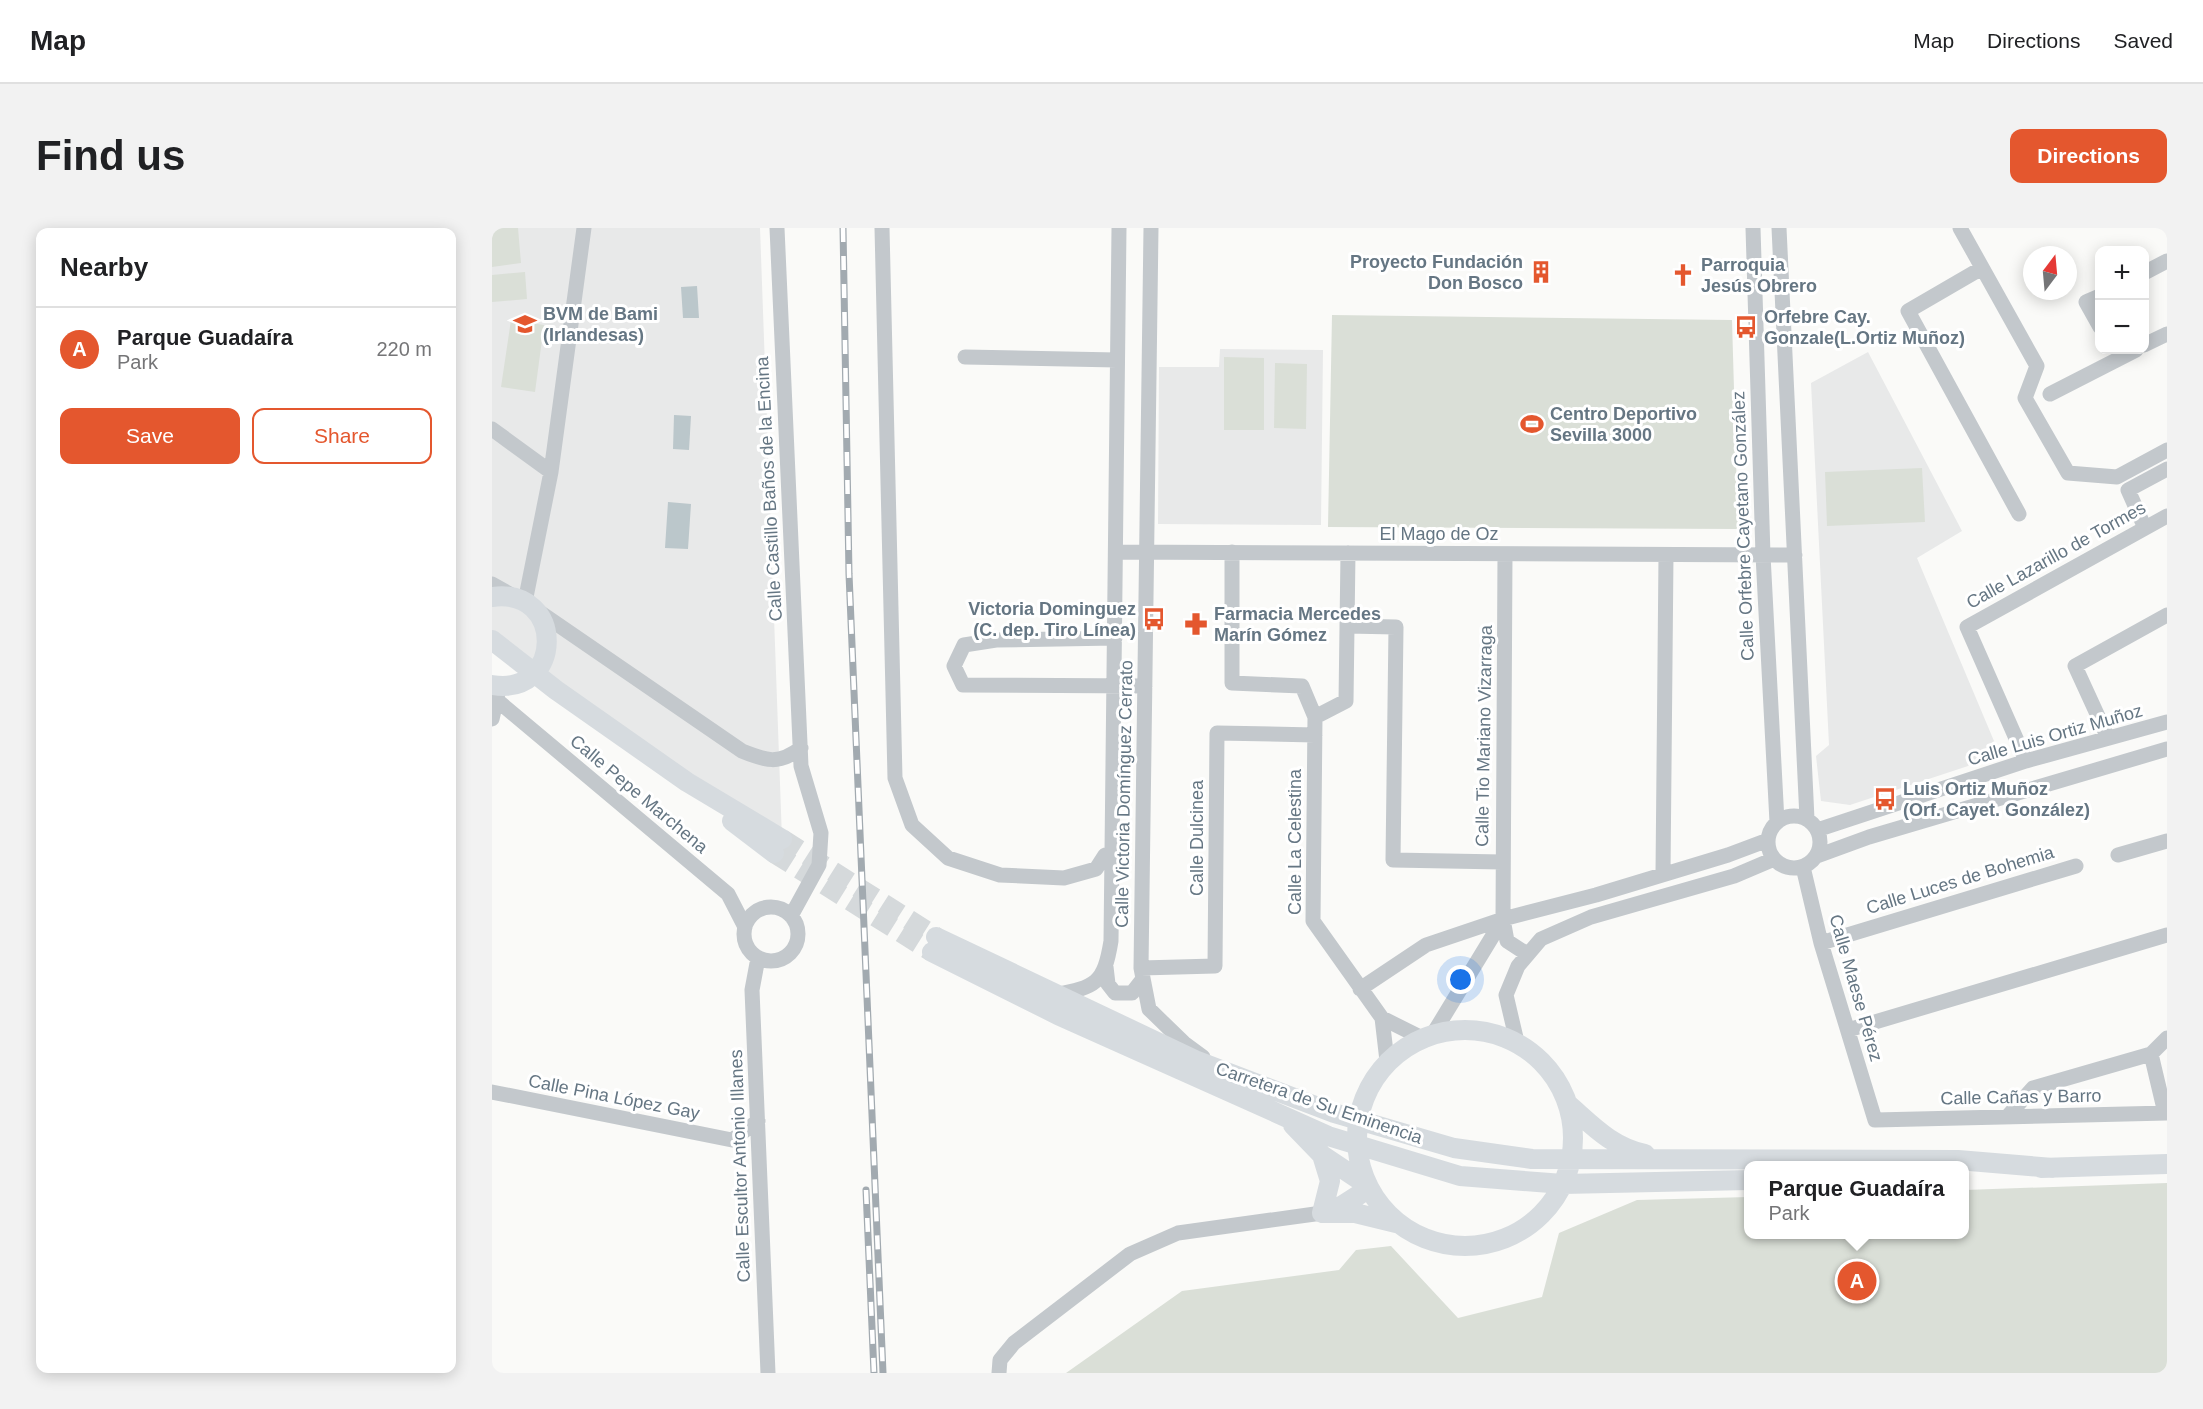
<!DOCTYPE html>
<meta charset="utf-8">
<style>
body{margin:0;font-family:Helvetica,sans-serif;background:#f2f2f2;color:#202124}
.controls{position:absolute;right:18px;top:18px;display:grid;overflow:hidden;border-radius:12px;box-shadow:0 3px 15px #0003}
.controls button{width:54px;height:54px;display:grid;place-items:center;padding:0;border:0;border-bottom:2px solid #e0e0e0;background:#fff;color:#202124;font:30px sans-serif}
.compass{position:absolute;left:1531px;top:18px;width:54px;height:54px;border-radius:50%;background:#fff;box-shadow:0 3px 15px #0003;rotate:16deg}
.you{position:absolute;left:969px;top:752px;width:21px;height:21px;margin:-15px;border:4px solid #fff;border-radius:50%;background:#1a73e8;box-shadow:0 0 0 9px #1a73e833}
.badge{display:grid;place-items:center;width:39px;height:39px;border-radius:50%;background:#e4572e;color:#fff;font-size:20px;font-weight:700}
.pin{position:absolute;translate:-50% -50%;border:3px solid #fff;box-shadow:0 2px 6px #0006}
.popup{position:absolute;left:1252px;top:933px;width:225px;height:78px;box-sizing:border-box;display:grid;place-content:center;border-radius:12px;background:#fff;filter:drop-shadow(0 2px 4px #0005);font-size:20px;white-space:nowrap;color:#757577}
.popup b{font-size:22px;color:#202124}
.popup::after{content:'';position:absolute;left:50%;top:100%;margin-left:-12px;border:12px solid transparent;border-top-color:#fff}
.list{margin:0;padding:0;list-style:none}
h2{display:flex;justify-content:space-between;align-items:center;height:78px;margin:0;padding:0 24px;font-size:26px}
h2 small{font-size:20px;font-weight:400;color:#757577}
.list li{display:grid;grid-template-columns:39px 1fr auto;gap:18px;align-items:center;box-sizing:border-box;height:84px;padding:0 24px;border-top:2px solid #e0e0e0}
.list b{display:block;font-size:22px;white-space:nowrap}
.list p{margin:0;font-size:20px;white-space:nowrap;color:#757577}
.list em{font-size:20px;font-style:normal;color:#757577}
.actions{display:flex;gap:12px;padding:18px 24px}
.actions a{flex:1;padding:14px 0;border:2px solid #e4572e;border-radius:12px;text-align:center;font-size:21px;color:#e4572e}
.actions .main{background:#e4572e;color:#fff}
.map{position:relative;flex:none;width:1675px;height:1145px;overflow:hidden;border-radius:12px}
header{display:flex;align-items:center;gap:36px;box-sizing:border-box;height:84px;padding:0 30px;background:#fff;border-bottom:2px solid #e0e0e0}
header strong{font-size:28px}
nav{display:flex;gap:33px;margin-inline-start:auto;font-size:21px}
.intro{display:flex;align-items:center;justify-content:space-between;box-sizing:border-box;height:144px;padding:0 36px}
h1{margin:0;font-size:42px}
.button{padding:15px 27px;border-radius:12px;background:#e4572e;color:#fff;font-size:21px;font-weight:700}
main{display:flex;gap:36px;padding:0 36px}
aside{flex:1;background:#fff;border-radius:12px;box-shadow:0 3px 15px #0003}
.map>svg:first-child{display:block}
.built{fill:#e8e9e9}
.green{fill:#dadfd7}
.water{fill:#bbc7cb}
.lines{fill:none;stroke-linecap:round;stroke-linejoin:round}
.major-tunnel{stroke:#d5d9db;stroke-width:20;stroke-dasharray:20 10;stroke-linecap:butt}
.minor{stroke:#c3c8cc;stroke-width:15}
.major{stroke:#d6dbdf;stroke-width:20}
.rail-casing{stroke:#a2aab0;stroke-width:7}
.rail{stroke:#fff;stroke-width:4.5;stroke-dasharray:14;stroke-linecap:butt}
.labels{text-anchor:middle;stroke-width:6;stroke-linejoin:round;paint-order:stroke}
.poi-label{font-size:18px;font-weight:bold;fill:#657683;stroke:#fff;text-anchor:start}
.street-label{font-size:18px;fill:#657683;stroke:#fff}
</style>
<header>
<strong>Map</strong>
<nav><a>Map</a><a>Directions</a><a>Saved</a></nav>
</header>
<div class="intro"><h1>Find us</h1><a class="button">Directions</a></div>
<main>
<aside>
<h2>Nearby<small></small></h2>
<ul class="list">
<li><span class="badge">A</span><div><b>Parque Guadaíra</b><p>Park</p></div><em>220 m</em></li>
</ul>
<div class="actions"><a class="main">Save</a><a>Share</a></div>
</aside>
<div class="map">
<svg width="1675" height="1145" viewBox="0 0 1675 1145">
<rect width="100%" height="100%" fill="#fafaf8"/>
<path class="built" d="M0 0H268L290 611 0 417Z
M728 121 831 122 829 297 666 296 667 139H727Z
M1376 124 1470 303 1425 330 1502 513 1476 538 1358 577 1329 573 1324 528 1337 517 1319 155Z"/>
<path class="green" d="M0 0H26L29 35 0 39Z
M33 44 35 71 0 74V47Z
M840 87 1240 92 1246 301 836 299Z
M19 92 52 97 43 164 9 159Z
M732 129 772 130V202H732Z
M783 135 815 136 814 201 782 200Z
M1430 240 1433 294 1335 298 1333 244Z
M1675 955V1145H574L690 1063 847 1042 864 1022 899 1018 966 1090 1050 1069 1067 1005 1145 972 1257 969V1006H1473V962Z"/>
<path class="water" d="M205 58 207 90H191L189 59Z
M182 187 199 188 197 222 181 221Z
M176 274 199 276 196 321 173 320Z"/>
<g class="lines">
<path class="major-tunnel" d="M290 611 444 709
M282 625 440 724"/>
<path class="minor" d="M285 0 309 538 329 605 327 637 299 688
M390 0 403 550 420 597 456 630 508 647 572 650 604 641 613 627
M659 0 649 740 657 781 692 815 711 829
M1261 0 1271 327 1285 594
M1287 0 1315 591
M1468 0 1545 138 1533 170 1576 245 1625 249 1675 222
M1490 40 1416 83 1527 286
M1652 45 1675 33
M1608 68 1594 74 1608 99
M1652 117 1675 106
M473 129 625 132
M1558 166 1644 122
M0 201 59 244
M1653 300 1636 262 1675 241
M624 324 1303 327
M740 324V455L810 458 823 489 821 693 890 790 930 810
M1013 326 1011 691 1015 713 1035 726
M0 356 23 369
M33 374 59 244 92 0
M46 383 250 523C274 533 287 537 309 520
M855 398 904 399 901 632 1010 634
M623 410 504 412 472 417 462 438 471 457 653 458
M0 468 236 666 253 699
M823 489 854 473 856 325
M0 491 6 465
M1616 510 1583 438 1675 387
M1534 533 1475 399 1675 288
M1276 614a26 26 0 1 1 52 0a26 26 0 1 1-52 0Z
M1325 602 1534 533 1675 494
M1626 627 1675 613
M1325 628 1377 609 1675 521
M1311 639 1329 715 1383 892 1675 885
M1171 646 1174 327
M252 706a27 27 0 1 1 54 0a27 27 0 1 1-54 0Z
M1329 715 1584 638
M266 730 260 762 276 1145
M614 739 616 756 623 765H640L651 751
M649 740 723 738 725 505 823 507
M868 761 934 717 1011 691 1104 667 1236 627 1276 612
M562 767C604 759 612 756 619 713L627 0
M890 790 895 833
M1356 802 1675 707
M941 806 1011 691
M1025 814 1014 767 1026 738 1049 711 1099 689 1242 648 1282 631
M1659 826 1675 810
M0 864 240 912 266 893
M1515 889 1541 860 1659 826 1673 885
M507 1145 508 1132 522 1115 638 1026 686 1005 830 985"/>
<path class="major" d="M0 369C74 359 72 469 0 457
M0 412 64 462 195 554 290 611
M240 593 282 625
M444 709 703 832 842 885 962 920 1040 931 1466 932 1561 940
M440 724 566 787 836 908 968 948 1071 956 1257 952
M865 910a108 108 0 1 1 216 0a108 108 0 1 1-216 0Z
M1077 877C1101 898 1120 919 1153 926
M801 897 830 927 875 957
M1549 940 1675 936
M835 983 851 977 876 961
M830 985H863L904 995
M830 985 838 953 830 927"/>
<g class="rail-casing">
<path id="rail" d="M351 0 357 346 391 1145
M374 962 382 1145"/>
</g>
<use href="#rail" class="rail"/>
</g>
<defs>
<g id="building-bare" transform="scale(1.8)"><path d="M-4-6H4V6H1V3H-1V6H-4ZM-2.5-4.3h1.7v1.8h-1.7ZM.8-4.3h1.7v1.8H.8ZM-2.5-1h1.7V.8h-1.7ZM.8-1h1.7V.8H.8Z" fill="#e4572e" stroke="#fff" stroke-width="2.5" paint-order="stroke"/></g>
<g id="church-bare" transform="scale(1.8)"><path d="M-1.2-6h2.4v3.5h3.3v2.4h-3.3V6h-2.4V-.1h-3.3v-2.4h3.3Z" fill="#e4572e" stroke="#fff" stroke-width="2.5" paint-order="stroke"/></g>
<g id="school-bare" transform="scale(1.8)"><path d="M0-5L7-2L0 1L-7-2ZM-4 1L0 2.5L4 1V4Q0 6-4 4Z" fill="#e4572e" stroke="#fff" stroke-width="2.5" paint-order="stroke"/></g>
<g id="bus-bare" transform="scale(1.8)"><path d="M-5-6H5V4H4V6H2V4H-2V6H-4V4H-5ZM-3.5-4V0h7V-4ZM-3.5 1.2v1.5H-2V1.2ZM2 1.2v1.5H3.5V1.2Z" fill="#e4572e" stroke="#fff" stroke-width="2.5" paint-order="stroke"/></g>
<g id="stadium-bare" transform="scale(1.8)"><path d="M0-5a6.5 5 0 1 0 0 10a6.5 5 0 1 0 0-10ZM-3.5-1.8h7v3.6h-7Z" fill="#e4572e" stroke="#fff" stroke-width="2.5" paint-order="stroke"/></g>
<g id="pharmacy-bare" transform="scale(1.8)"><path d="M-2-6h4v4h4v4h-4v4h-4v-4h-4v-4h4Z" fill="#e4572e" stroke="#fff" stroke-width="2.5" paint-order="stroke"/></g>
</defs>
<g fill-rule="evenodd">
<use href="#building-bare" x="1049" y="44"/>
<use href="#church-bare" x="1191" y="47"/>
<use href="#school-bare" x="33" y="96"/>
<use href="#bus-bare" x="1254" y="99"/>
<use href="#stadium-bare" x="1040" y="196"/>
<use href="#bus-bare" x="662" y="391"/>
<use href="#pharmacy-bare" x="704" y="396"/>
<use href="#bus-bare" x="1393" y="571"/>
</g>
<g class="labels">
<g class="poi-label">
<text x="1031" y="40" text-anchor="end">Proyecto Fundación<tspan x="1031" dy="21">Don Bosco</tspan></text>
<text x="1209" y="43">Parroquia<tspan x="1209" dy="21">Jesús Obrero</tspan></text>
<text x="51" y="92">BVM de Bami<tspan x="51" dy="21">(Irlandesas)</tspan></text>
<text x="1272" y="95">Orfebre Cay.<tspan x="1272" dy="21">Gonzale(L.Ortiz Muñoz)</tspan></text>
<text x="1058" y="192">Centro Deportivo<tspan x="1058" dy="21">Sevilla 3000</tspan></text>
<text x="644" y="387" text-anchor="end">Victoria Dominguez<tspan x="644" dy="21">(C. dep. Tiro Línea)</tspan></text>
<text x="722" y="392">Farmacia Mercedes<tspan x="722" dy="21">Marín Gómez</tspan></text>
<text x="1411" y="567">Luis Ortiz Muñoz<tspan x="1411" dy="21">(Orf. Cayet. González)</tspan></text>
</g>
<g class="street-label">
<text transform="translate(277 261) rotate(-93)" y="6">Calle Castillo Baños de la Encina</text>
<text transform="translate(1251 298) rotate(-92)" y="6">Calle Orfebre Cayetano González</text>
<text x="947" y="312">El Mago de Oz</text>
<text transform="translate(1564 327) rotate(-29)" y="6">Calle Lazarillo de Tormes</text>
<text transform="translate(1563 507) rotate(-16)" y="6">Calle Luis Ortiz Muñoz</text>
<text transform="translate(992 508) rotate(-89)" y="6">Calle Tio Mariano Vizarraga</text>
<text transform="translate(147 566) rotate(40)" y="6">Calle Pepe Marchena</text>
<text transform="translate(632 566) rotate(-89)" y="6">Calle Victoria Domínguez Cerrato</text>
<text transform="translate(705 610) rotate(-90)" y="6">Calle Dulcinea</text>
<text transform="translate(803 614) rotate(-90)" y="6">Calle La Celestina</text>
<text transform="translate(1468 652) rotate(-17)" y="6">Calle Luces de Bohemia</text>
<text transform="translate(1364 760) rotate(74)" y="6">Calle Maese Pérez</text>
<text transform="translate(122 869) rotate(11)" y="6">Calle Pina López Gay</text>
<text transform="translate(1529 869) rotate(-1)" y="6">Calle Cañas y Barro</text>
<text transform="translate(827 875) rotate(19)" y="6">Carretera de Su Eminencia</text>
<text transform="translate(248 938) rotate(-92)" y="6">Calle Escultor Antonio Illanes</text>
</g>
</g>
</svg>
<div class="controls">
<button>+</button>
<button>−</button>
</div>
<svg class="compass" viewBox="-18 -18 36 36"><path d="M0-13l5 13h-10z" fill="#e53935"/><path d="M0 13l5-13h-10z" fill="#757577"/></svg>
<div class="you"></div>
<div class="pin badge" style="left:1365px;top:1053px">A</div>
<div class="popup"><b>Parque Guadaíra</b>Park</div>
</div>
</main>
